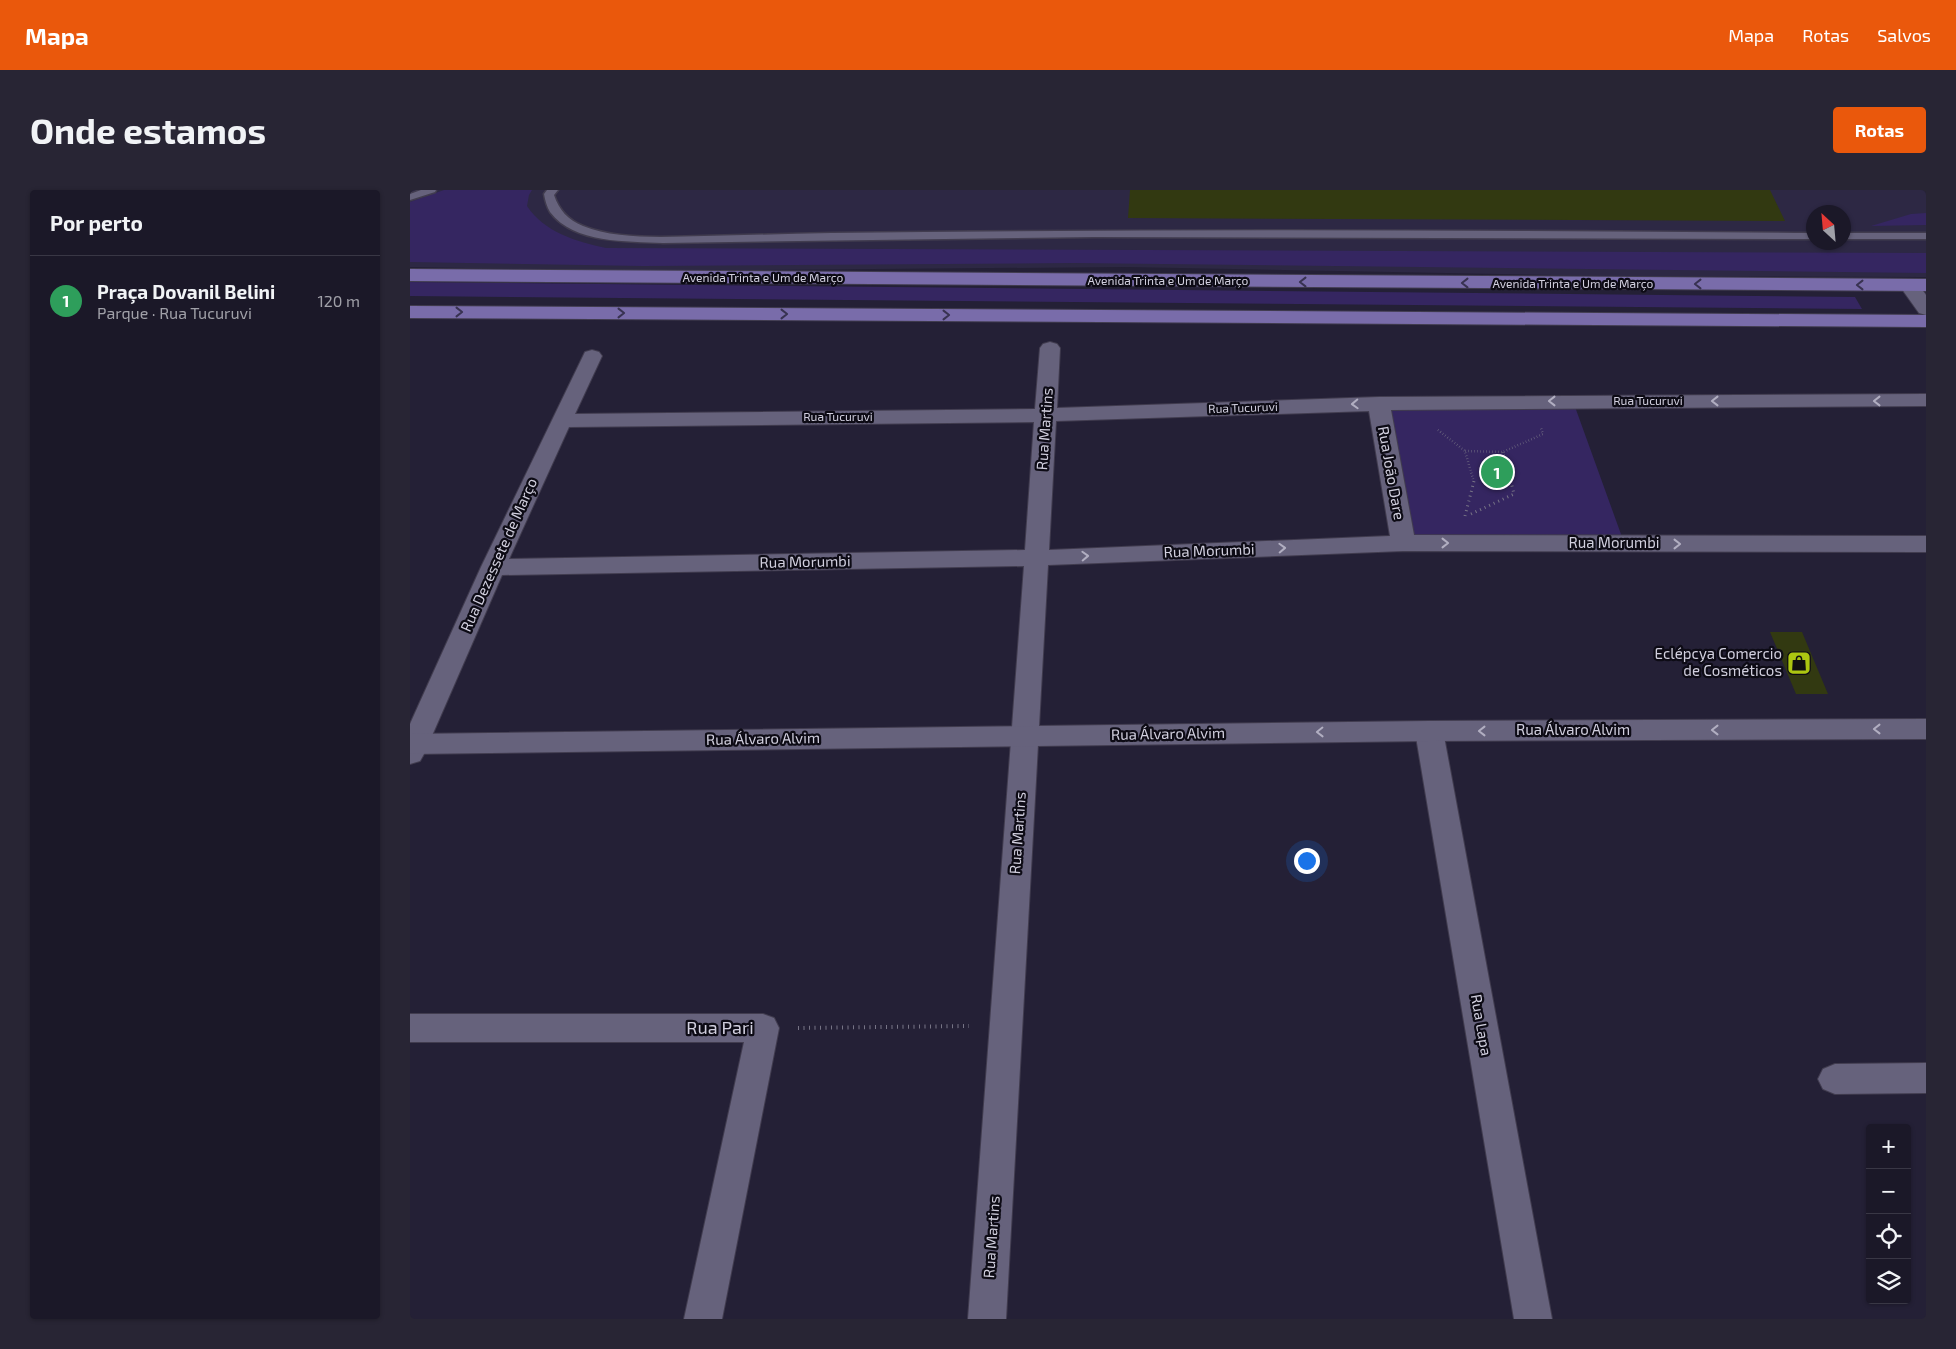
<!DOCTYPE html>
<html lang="pt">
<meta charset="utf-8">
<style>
body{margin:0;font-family:"Exo 2",sans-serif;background:#282534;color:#f1f3f6}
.controls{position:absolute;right:15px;bottom:15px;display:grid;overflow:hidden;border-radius:5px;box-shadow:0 1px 4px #0004}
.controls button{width:45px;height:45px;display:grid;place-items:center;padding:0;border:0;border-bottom:1px solid #393745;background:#1b1828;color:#f1f3f6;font:25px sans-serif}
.compass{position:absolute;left:1396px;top:15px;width:45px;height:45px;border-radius:50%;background:#1b1828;box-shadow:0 1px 4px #0004;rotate:334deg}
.you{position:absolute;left:896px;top:670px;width:18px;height:18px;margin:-12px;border:4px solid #fff;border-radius:50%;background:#1a73e8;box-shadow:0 0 0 8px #1a73e833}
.badge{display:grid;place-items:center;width:32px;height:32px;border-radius:50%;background:#ea580c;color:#fff;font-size:16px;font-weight:700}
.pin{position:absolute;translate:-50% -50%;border:2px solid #fff;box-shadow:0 1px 5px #0006}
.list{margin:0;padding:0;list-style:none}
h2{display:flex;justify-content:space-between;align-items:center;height:65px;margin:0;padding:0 20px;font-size:21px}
h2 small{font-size:16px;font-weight:400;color:#a0a0a8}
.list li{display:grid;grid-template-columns:32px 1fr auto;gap:15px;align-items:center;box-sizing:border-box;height:90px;padding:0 20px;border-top:1px solid #393745}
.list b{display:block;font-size:19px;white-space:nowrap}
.list p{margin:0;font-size:16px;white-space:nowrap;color:#a0a0a8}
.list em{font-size:16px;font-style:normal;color:#a0a0a8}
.icon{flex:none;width:28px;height:28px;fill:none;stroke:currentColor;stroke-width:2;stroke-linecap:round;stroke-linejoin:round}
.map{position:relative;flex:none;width:1516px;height:1129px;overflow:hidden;border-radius:5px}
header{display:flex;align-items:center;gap:30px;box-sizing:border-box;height:70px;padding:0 25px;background:#ea580c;color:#fff}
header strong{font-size:24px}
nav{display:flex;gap:28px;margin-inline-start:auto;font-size:18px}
.intro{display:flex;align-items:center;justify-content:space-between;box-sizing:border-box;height:120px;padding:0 30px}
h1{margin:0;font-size:35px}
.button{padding:12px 22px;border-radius:5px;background:#ea580c;color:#fff;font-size:18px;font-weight:700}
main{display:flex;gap:30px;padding:0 30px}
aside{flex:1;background:#1b1828;border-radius:5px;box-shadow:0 1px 4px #0004}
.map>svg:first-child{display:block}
.built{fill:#2d2844;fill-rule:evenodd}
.green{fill:#352661}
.building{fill:#323911}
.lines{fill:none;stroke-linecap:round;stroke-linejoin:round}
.service-casing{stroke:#413c4f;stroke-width:3}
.minor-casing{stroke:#413c4f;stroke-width:2}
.tertiary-casing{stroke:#413c4f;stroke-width:2}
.primary-casing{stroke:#413c4f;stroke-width:2}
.path-far2{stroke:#777486;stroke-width:2.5;stroke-dasharray:0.5 2.5;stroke-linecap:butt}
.path-far1{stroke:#777486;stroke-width:3;stroke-dasharray:1 4;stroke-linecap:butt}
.path{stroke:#777486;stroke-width:4;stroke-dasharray:1 4.5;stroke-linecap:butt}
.service{fill:#66627c;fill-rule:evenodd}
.minor{fill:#66627c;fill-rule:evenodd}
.tertiary{fill:#66627c;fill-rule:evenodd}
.primary{fill:#796caa;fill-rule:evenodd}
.oneway{stroke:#383251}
.oneway2{stroke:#b1aec1}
.labels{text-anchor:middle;stroke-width:4.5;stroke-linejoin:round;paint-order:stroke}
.far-street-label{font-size:12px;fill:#d1cfde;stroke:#0d0b15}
.street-label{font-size:15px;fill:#d1cfde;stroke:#0d0b15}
.poi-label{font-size:15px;fill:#d1cfde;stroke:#0d0b15;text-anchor:end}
.near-street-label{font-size:18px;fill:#d1cfde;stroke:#0d0b15}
</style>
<header>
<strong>Mapa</strong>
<nav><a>Mapa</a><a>Rotas</a><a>Salvos</a></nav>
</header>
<div class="intro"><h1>Onde estamos</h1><a class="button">Rotas</a></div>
<main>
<aside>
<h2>Por perto<small></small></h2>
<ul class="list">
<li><span class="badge" style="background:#2e9e5b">1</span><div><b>Praça Dovanil Belini</b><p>Parque · Rua Tucuruvi</p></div><em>120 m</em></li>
</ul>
</aside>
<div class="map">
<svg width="1516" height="1129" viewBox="0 0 1516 1129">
<rect width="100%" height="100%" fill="#242036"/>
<path class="built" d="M0 0H1516V87L1200 86 716 77 215 81 0 77ZM1404 22H1434V52H1404Z"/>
<path class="green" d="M34 0H122L119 5 117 16C134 42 167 52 196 58L1516 63V83L664 73 233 76 0 72V12Z
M1516 23V35L1461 36 1501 24Z
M0 92 1445 107 1452 119 0 106Z
M1164 214 1212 347 998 348 974 217Z"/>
<path class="building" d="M720 0H1360L1375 31 718 28Z
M1360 442H1392L1418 504H1386Z"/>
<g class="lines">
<g class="service-casing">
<path id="service" d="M11 0H26L25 2 0 10V4Z
M137 0H148L144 5C149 20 158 30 173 36 207 50 257 47 294 46 337 45 379 44 422 43 749 39 1076 40 1404 43V49L684 47 253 53C217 51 164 54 140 22 137 17 135 10 134 4Z
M1434 43H1516V49H1434Z"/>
</g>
<g class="minor-casing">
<path id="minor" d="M1499 89 1506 91 1516 105V125L1509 123 1489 95 1492 91Z
M640 152 647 154 650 158 647 218 969 207 1516 204V216L981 220 1004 345 1516 346V362L993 361 638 375 596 1129H558L614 376 92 385 14 564 10 571 0 574V534L71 377 175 162 182 160 189 162 192 166 165 224 625 219 630 158 633 154ZM959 221 980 346 639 360 646 231ZM624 232 615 360 99 369 159 237Z
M1019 531 1029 534 1033 541 1142 1129H1104L1005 541 1009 534Z
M0 824H353L364 828 369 838 312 1129H274L334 852H0Z
M1516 873V903L1425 904 1413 899 1408 889 1413 879 1425 874Z"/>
</g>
<g class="tertiary-casing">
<path id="tertiary" d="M1516 529V549L1019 551 0 564V544L1019 531Z"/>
</g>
<g class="primary-casing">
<path id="primary" d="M0 79 1516 89V101L0 91Z
M0 116 1516 125V137L0 128Z"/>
</g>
<path class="path-far2" d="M1028 240 1055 261 1063 289
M1055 261 1093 262 1133 244 1131 238
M1093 262 1100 289"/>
<path class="path-far1" d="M1061 324 1104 304 1100 288
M1055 326 1064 291 1063 288"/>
<path class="path" d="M388 838 559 836"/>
<use href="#service" class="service"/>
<use href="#minor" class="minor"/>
<use href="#tertiary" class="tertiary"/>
<use href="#primary" class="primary"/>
</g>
<defs><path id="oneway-chevron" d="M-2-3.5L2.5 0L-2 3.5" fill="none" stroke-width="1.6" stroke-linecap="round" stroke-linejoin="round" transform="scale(1.25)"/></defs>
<g class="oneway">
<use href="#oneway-chevron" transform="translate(893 92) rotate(-180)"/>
<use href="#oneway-chevron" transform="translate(1055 93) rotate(-180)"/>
<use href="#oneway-chevron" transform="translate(1288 94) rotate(-180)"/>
<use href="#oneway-chevron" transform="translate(1450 95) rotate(-180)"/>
<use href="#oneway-chevron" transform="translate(49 122)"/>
<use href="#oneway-chevron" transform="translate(211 123)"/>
<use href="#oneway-chevron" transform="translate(374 124)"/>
<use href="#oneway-chevron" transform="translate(536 125)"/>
</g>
<g class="oneway2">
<use href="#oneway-chevron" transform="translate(1142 211) rotate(180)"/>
<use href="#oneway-chevron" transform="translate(1305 211) rotate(180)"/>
<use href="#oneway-chevron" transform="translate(1467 211) rotate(180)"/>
<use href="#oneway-chevron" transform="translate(945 214) rotate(178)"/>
<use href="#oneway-chevron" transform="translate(1035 353)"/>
<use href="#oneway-chevron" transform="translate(1267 354)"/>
<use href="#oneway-chevron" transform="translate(872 358) rotate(-2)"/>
<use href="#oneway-chevron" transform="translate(675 366) rotate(-2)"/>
<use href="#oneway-chevron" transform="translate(1467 539) rotate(180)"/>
<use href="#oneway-chevron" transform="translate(1305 540) rotate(180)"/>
<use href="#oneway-chevron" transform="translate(1072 541) rotate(180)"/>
<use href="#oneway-chevron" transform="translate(910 542) rotate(179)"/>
</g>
<defs>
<g id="shop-square" transform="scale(1.25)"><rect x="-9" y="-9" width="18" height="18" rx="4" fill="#acc611" stroke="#0d0b15"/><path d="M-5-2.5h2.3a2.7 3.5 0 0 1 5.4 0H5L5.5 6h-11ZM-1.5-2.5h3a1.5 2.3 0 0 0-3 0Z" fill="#111"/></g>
</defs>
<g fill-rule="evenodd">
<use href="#shop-square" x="1389" y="473"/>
</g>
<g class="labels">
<g class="far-street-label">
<text x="353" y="92">Avenida Trinta e Um de Março</text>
<text x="758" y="95">Avenida Trinta e Um de Março</text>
<text x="1163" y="98">Avenida Trinta e Um de Março</text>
<text x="1238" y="215">Rua Tucuruvi</text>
<text transform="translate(833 218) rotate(-2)" y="4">Rua Tucuruvi</text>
<text x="428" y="231">Rua Tucuruvi</text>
</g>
<g class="street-label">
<text transform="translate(635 239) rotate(-86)" y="5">Rua Martins</text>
<text transform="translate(981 283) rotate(80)" y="5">Rua João Dare</text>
<text x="1204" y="358">Rua Morumbi</text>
<text transform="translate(799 361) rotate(-2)" y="5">Rua Morumbi</text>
<text transform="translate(89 365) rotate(-66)" y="5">Rua Dezessete de Março</text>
<text transform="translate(395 372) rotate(-1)" y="5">Rua Morumbi</text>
<text x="1163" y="545">Rua Álvaro Alvim</text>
<text transform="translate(758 544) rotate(-1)" y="5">Rua Álvaro Alvim</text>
<text transform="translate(353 549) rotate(-1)" y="5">Rua Álvaro Alvim</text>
<text transform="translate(608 643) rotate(-86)" y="5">Rua Martins</text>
<text transform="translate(1071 835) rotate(80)" y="5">Rua Lapa</text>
<text transform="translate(582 1047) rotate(-86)" y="5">Rua Martins</text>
</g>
<g class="poi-label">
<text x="1372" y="469">Eclépcya Comercio<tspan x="1372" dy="17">de Cosméticos</tspan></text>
</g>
<g class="near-street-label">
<text x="310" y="844">Rua Pari</text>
</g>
</g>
</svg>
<div class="controls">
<button>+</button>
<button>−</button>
<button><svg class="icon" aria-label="locate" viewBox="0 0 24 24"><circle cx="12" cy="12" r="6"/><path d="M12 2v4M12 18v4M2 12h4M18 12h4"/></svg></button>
<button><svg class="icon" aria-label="layers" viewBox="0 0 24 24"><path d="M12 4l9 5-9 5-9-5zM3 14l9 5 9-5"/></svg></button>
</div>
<svg class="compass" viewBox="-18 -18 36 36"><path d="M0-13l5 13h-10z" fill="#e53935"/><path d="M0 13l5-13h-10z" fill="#a0a0a8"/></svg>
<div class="you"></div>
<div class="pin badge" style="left:1087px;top:282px;background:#2e9e5b">1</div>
</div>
</main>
